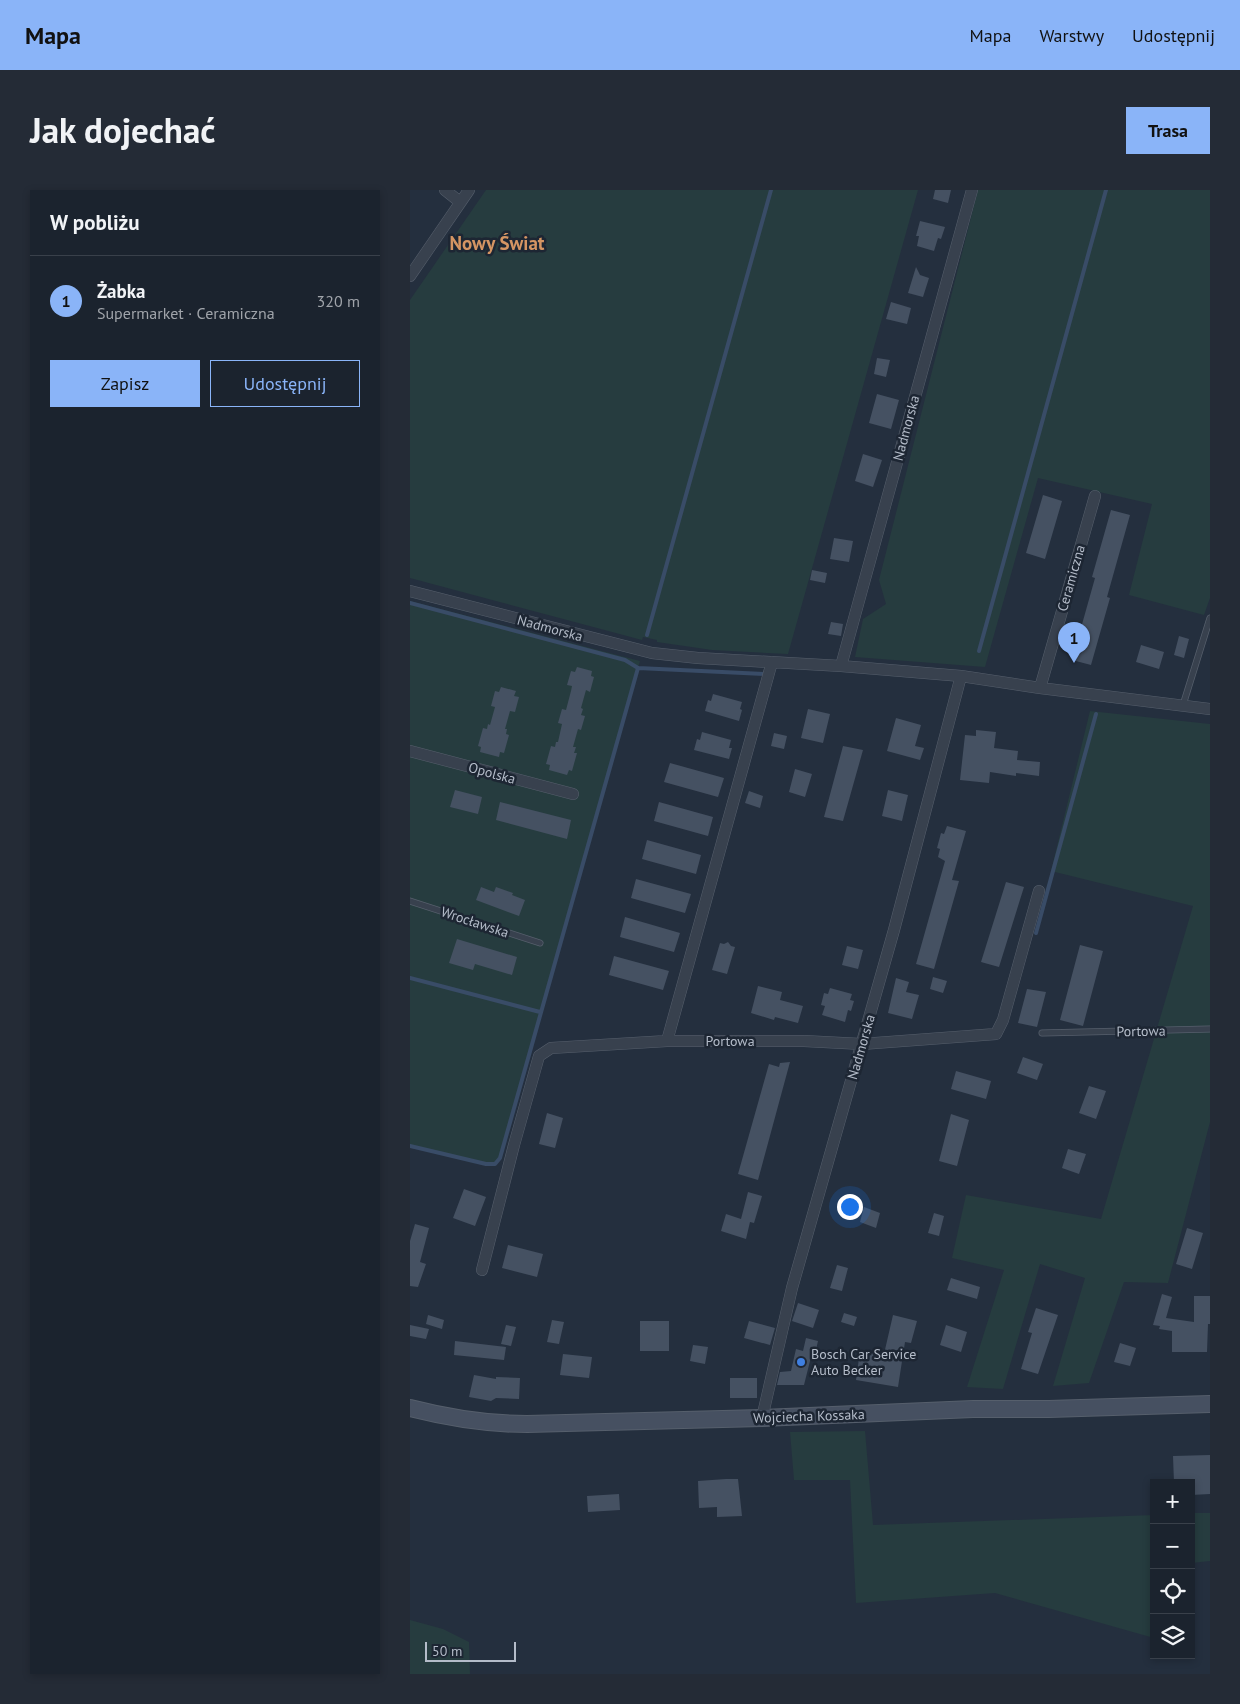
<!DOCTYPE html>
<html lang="pl">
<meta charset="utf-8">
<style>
body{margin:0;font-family:"PT Sans",sans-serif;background:#242b36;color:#f1f3f6}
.controls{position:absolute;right:15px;bottom:15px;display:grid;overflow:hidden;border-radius:0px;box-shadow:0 2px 8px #0003}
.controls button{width:45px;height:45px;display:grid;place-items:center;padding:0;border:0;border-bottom:1px solid #39404a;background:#1b232e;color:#f1f3f6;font:25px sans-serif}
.scale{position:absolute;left:15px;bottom:12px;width:91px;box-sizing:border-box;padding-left:5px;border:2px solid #b4bcc9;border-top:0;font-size:14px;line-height:18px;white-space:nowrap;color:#b4bcc9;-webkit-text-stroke:4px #1d2633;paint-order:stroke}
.you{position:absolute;left:439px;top:1016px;width:18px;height:18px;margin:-12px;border:4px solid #fff;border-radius:50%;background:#1a73e8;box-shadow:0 0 0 8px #1a73e833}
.badge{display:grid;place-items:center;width:32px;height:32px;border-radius:50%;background:#8ab4f8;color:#111;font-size:16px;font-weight:700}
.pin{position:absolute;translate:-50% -41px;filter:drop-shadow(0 1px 2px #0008)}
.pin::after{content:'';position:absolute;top:26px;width:18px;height:15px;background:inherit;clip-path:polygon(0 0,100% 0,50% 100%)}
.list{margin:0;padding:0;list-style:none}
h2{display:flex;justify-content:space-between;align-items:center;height:65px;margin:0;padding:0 20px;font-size:21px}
h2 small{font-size:16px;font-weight:400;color:#a0a4aa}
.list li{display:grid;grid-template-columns:32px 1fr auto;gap:15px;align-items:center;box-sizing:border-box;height:90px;padding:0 20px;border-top:1px solid #39404a}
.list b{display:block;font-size:19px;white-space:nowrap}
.list p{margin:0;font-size:16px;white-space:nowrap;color:#a0a4aa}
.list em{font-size:16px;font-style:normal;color:#a0a4aa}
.actions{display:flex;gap:10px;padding:15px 20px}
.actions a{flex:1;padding:11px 0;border:1px solid #8ab4f8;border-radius:0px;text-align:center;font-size:18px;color:#8ab4f8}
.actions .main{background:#8ab4f8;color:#111}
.icon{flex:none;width:28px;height:28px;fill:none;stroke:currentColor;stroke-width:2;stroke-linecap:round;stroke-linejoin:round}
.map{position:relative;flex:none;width:800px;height:1484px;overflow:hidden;border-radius:0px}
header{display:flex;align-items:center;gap:30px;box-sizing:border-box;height:70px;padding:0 25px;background:#8ab4f8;color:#111}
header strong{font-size:24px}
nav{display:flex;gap:28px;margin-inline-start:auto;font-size:18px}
.intro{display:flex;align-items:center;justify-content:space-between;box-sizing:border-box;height:120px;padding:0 30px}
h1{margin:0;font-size:35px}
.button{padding:12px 22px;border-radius:0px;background:#8ab4f8;color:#111;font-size:18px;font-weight:700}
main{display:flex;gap:30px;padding:0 30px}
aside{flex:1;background:#1b232e;border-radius:0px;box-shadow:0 2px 8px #0003}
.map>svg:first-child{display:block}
.green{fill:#263c3f}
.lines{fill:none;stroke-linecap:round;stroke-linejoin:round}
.stream{stroke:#394c67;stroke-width:4}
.building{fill:#455162}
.lane-casing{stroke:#565f6c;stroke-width:7}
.street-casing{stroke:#565f6c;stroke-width:12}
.secondary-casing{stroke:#565f6c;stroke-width:18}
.lane{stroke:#38414e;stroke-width:5.5}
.street{stroke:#38414e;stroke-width:11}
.secondary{stroke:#465061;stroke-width:16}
.shop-dot{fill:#3f7fe0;stroke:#1d2633;stroke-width:2}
.labels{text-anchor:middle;stroke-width:5;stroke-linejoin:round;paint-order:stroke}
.street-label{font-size:14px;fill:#b4bcc9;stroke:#1d2633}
.poi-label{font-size:14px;fill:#b4bcc9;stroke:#1d2633;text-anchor:start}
.district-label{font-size:19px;font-weight:bold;fill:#d59563;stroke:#1d2633}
</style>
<header>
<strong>Mapa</strong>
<nav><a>Mapa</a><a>Warstwy</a><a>Udostępnij</a></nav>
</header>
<div class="intro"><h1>Jak dojechać</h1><a class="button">Trasa</a></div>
<main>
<aside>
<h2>W pobliżu<small></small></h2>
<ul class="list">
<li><span class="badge">1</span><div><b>Żabka</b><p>Supermarket · Ceramiczna</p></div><em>320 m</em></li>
</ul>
<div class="actions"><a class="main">Zapisz</a><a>Udostępnij</a></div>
</aside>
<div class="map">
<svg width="800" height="1484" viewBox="0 0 800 1484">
<rect width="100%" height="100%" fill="#242f3e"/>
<path class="green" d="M76 0H508L378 464 302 460 247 452V450L233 447 232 450 0 388V110Z
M568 0H800V408L794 425 719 405 742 314 628 288 575 477 445 467 453 429 476 414 469 390Z
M0 411 230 471 90 968 85 974H76L0 956Z
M680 521 800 534V932L758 1093 714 1092 679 1193 643 1196 675 1088 630 1074 593 1199 557 1197 594 1080 542 1068 556 1005 691 1029 783 716 641 681Z
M455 1241 463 1335 744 1325V1448L585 1403 446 1413 440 1290H384L380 1242Z
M781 1323H800V1371L781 1373Z
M0 1430 33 1439 59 1452 60 1484H0Z"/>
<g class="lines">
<path class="stream" d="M0 413 215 470 228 478 355 484
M237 445 361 0
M569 461 696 0
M626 743 686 524
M0 788 130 822
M0 956 76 974H85L90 968 228 478"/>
</g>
<path class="building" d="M525 0H541L538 13 523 9Z
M510 31 535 37 531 49 528 48 524 61 507 56 509 46H506Z
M506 77 510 85 519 88 513 107 498 103Z
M481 112 501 118 497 134 476 129Z
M467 168 480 170 476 187 464 184Z
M467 204 489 210 481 239 459 233Z
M453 264 472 270 463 297 445 291Z
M633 305 652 311 635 369 616 363Z
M701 320 720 325 697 407 700 408 681 475 662 470 685 388 682 387Z
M424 348 443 351 439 372 420 369Z
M402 380 417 383 415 393 400 390Z
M421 432 433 434 431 446 418 444Z
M769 446 779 449 774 468 764 465Z
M731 455 754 462 749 479 726 472Z
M167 477 182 481 181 486 184 487 180 502 176 500 171 518 173 519 171 525 175 526 171 540 168 539 163 557H166L164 563H167L162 581 159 580 157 585 139 580 140 575 136 574 141 556 145 557 146 552H148L152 534 148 533 152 519 156 520 161 501 162 496 157 495 161 481 165 482Z
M91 497 106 501 104 506 109 507 105 522 100 521 95 539H97L96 544 99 545 94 563 90 562 89 567 70 562 71 557 68 556 73 538 77 539 78 534 80 535 85 517 81 516 85 501 89 502Z
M303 504 332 512 330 519 332 520 329 531 295 521 298 510 301 511Z
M398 519 420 524 413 553 391 548Z
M486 528 511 535 505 556 514 558 510 570 477 561Z
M566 540 586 542 584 558 608 561 607 570 630 572 629 586 606 583V586L580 582 579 593 550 590 555 545 566 546Z
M292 542 321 550 319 558H322L319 569 284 560 287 549 290 550Z
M364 543 377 546 374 559 361 556Z
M433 556 453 560 433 631 414 627Z
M260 573 314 588 308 607 254 592Z
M385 579 402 584 395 607 379 602Z
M45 600 72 607 68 624 40 617Z
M478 600 498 605 492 631 472 626Z
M339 601 353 606 350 618 335 613Z
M90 612 161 630 157 649 86 630Z
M249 612 303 627 298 646 244 631Z
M537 636 556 641 542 690 549 691 524 779 506 774 535 671 528 667 530 659 527 658 531 643 534 644Z
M237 650 291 665 286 684 232 669Z
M226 689 281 704 275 723 221 708Z
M596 692 614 697 589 777 571 772Z
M71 697 84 702 86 697 103 703 102 705 115 710 109 726 66 710Z
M215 727 270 743 264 762 210 747Z
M47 749 107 767 102 785 65 774 63 780 39 773Z
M318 752 321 756 325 757 317 784 302 780 310 753 314 754Z
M670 755 693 761 673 836 650 830Z
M437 756 453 760 448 779 432 775Z
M204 766 259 781 253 800 199 785Z
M523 787 537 791 533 803 520 799Z
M486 788 499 792 496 802 509 805 502 829 478 823Z
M348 796 372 802 370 810 393 816 388 833 365 827 364 830 341 823Z
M420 798 442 804 440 810 444 811 441 821 438 820 435 832 412 825 415 816 411 815 414 803 418 804Z
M617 799 636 802 627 837 608 833Z
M613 867 633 874 627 890 607 883Z
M380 872 348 990 328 984 359 874 369 877 370 873Z
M546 881 581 891 576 909 541 899Z
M679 896 696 901 686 929 669 923Z
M137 923 153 928 145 958 129 954Z
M541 924 559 930 547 976 529 971Z
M658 959 676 964 669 984 652 978Z
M54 999 76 1007 65 1036 43 1028Z
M338 1002 352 1006 344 1033 340 1032 336 1049 311 1041 316 1024 331 1029Z
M454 1017 470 1023 466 1038 450 1032Z
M524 1023 534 1026 529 1046 518 1043Z
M5 1034 19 1038 10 1072 16 1074 8 1097 0 1096V1051Z
M777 1038 793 1043 782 1079 766 1074Z
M98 1055 133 1064 127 1087 92 1078Z
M427 1075 438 1078 432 1101 420 1098Z
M541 1088 570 1097 567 1109 537 1100Z
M752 1104 762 1107 756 1128 784 1132V1106H800V1134H798L797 1162H762V1141L749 1139 750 1136 743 1135Z
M388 1113 409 1120 403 1138 382 1131Z
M626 1118 648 1125 628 1184 611 1179 622 1143 618 1142Z
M434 1123 447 1127 444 1136 431 1132Z
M18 1125 34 1130 32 1139 16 1134Z
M483 1125 507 1131 501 1153 495 1152 488 1197 446 1190 450 1161 474 1164Z
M142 1130 154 1132 149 1154 137 1152Z
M230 1131H259V1161H230Z
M339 1131 365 1138 360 1155 334 1148Z
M0 1135 19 1139 16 1149 0 1146Z
M96 1135 106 1137 101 1156 91 1154Z
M536 1135 557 1142 551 1162 530 1155Z
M396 1148 408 1151 405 1164 402 1163 394 1195H367L370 1182 381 1181 386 1159 393 1161Z
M45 1151 96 1157 94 1170 44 1165Z
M710 1153 726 1158 720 1176 704 1172Z
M283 1155 298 1157 295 1174 280 1171Z
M153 1164 182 1167 179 1188 150 1185Z
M64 1185 86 1189V1187L110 1188 109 1209 86 1208 81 1211 59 1207Z
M320 1188H347V1208H320Z
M800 1265V1304L781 1305V1293H764L763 1266Z
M316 1289H328L332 1326 307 1327V1317L289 1318 288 1291Z
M209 1304 210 1320 178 1322 177 1306Z"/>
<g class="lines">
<g class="lane-casing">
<path id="lane" d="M773 515 800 428
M0 711 130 753
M632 843 800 839"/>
</g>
<g class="street-casing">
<path id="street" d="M35 0 50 12
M0 86 59 0
M0 401 242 463 288 468 431 476 551 486 630 498 800 519
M431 476 562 0
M630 498 685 306
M0 561 163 604
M257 851 362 472
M72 1080 104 955 129 866 141 858 257 851H394L452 854 586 844 593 830 629 701
M352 1228 382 1098 484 740 551 486"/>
</g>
<g class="secondary-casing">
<path id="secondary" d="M0 1218C39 1228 77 1234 117 1234L352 1228 563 1219H639L800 1214"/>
</g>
<use href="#lane" class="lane"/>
<use href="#street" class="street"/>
<use href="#secondary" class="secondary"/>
</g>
<circle class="shop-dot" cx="391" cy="1172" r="5"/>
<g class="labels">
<g class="street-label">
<text transform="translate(496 238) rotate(-75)" y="5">Nadmorska</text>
<text transform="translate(661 388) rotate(-74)" y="5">Ceramiczna</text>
<text transform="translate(140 438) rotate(15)" y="5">Nadmorska</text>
<text transform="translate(82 583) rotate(15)" y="5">Opolska</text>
<text transform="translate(65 732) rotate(18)" y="5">Wrocławska</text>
<text transform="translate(731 841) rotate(-1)" y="5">Portowa</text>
<text x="320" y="856">Portowa</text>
<text transform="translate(451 857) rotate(-74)" y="5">Nadmorska</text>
<text transform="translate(399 1226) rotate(-2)" y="5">Wojciecha Kossaka</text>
</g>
<g class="poi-label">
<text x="401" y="1169">Bosch Car Service<tspan x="401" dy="16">Auto Becker</tspan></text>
</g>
<g class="district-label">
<text x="87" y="60">Nowy Świat</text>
</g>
</g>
</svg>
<div class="controls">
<button>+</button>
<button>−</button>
<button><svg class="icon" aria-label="locate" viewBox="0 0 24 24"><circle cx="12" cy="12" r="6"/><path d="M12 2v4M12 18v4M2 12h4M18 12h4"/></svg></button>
<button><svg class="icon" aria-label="layers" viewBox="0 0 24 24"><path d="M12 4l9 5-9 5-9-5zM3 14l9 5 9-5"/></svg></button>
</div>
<div class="scale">50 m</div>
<div class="you"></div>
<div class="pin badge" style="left:664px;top:473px">1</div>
</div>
</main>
